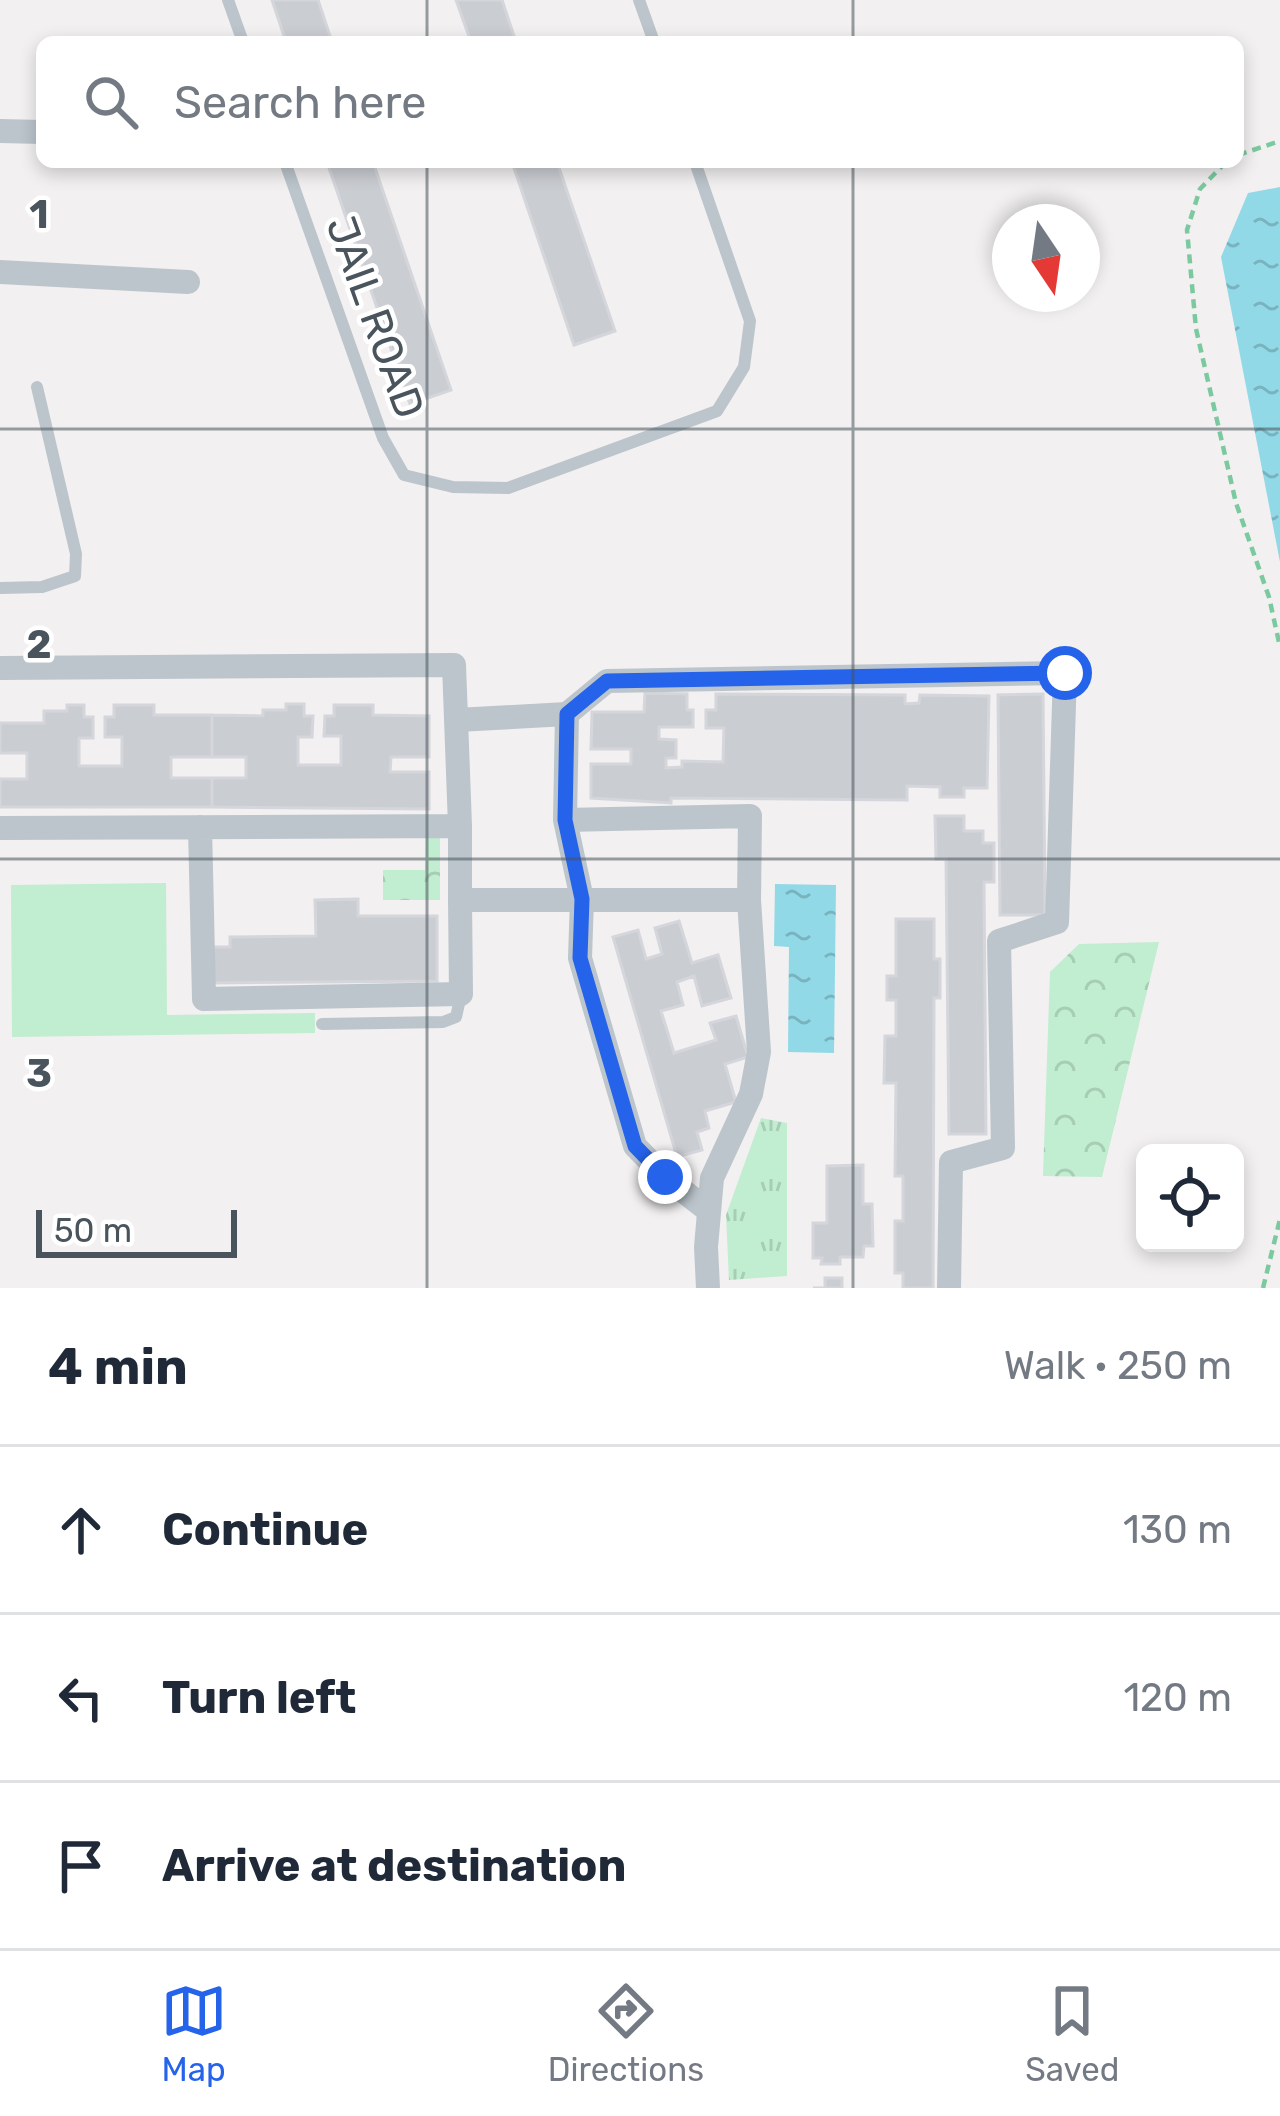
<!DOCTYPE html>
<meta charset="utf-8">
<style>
body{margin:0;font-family:Rubik,sans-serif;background:#f6f6f7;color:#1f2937}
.controls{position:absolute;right:36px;bottom:36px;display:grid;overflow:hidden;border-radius:18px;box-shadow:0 6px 18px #0003}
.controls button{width:108px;height:108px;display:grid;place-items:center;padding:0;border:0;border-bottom:3px solid #e0e1e3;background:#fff;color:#1f2937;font:60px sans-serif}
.compass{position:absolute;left:992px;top:204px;width:108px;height:108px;border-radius:50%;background:#fff;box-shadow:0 6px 18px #0003;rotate:167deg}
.scale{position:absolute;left:36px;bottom:30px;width:201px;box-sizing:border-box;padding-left:12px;border:6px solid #49545c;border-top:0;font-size:33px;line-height:42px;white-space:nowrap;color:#49545c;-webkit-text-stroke:9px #fff;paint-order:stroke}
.stop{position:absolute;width:36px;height:36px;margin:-27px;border:9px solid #2563eb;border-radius:50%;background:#fff}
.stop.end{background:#2563eb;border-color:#fff;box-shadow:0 3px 12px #0008}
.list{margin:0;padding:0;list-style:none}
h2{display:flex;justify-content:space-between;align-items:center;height:156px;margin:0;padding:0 48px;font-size:51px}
h2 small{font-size:39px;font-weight:400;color:#747a83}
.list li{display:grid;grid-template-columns:78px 1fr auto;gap:36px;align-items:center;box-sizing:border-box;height:168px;padding:0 48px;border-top:3px solid #e0e1e3}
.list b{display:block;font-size:45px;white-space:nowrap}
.list em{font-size:39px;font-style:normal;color:#747a83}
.icon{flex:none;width:66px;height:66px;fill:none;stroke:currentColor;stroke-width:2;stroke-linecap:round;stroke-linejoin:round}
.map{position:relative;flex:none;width:1280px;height:1288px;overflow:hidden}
.search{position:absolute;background:#fff;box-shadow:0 6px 18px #0003;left:36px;right:36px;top:36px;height:132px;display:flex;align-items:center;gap:30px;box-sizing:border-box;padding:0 42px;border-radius:18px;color:#747a83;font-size:45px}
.sheet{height:660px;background:#fff}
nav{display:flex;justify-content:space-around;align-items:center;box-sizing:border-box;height:168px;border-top:3px solid #e0e1e3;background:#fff;font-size:33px;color:#747a83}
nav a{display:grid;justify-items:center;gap:6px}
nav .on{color:#2563eb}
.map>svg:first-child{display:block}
.grass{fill:url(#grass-tufts)}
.park{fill:url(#park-crowns)}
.pitch{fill:#c1edd0}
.water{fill:url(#water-ripples)}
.building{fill:#cacdd2;stroke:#d4d6db;stroke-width:3}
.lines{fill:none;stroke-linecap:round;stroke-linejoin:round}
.path{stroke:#7bc99f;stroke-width:4.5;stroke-dasharray:9 6;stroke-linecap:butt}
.service{stroke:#bcc5cc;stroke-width:12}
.minor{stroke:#bcc5cc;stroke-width:24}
.route{stroke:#2563eb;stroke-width:15}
.grid{fill:none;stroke:#49545c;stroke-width:3;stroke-opacity:0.55}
.labels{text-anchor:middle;stroke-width:9;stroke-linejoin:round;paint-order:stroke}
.street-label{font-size:42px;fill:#49545c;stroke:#fff}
.grid-label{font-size:39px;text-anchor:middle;font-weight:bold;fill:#49545c;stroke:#fff;stroke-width:9;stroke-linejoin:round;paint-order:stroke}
</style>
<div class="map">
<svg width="1280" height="1288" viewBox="0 0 1280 1288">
<defs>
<pattern id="grass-tufts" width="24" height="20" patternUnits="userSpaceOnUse" patternTransform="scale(3)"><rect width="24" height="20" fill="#c1edd0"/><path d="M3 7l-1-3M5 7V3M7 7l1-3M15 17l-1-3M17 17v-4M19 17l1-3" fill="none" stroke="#a7cdb5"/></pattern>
<pattern id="park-crowns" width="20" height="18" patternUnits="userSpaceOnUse" patternTransform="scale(3)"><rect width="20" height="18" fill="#c1edd0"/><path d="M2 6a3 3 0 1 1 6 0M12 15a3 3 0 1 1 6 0" fill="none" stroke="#a7cdb5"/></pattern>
<pattern id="water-ripples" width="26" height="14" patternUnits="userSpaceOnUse" patternTransform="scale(3)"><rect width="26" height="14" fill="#91d9e7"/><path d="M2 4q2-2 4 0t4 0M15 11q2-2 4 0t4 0" fill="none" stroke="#78b3be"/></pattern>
</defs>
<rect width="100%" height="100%" fill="#f2f0f0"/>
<path class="grass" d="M761 1118 787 1123V1276L729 1280 726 1215Z"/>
<path class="park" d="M426 836H440V900H383V870H425Z
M1159 942 1102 1177 1043 1176 1050 972 1079 944Z"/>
<path class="pitch" d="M166 883 167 1015 315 1013V1033L12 1037 11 885Z"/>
<path class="water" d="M1280 187V562L1221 257 1248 193Z
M775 884 836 885 834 1053 788 1052 789 947 774 946Z"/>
<path class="building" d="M272 0H318L332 42H286Z
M456 0H502L516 42H471Z
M327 162H373L451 390 410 404Z
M512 162H557L615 331 574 345Z
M645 693 687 694V710H693V727H659V739L676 740V758H666V768L682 767V761L723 762 724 728H706V710H716V694L905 695V704L919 703 920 695 989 696 987 788H964V797H940V787L907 786V800L671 798V803L591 798V764H631V749H591L592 712H644Z
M1043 694 1045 915H1000L998 695Z
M286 704H304V716H313L312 737H298V765H341V736H324L325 716H334V705H373V715L429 716V757H391L390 772H429V809L212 807V778H246V757H212V715L263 716V710H286Z
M67 705H84V717H93V738H79V766H122V737H105V717H114V705H154V715H212V757H171V778H212V807H0V779H27V753H0V723H44V711H67Z
M935 816H964V831H983V843H994V882H984L986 1134H949L946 859H936Z
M358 899V916H437V981L210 983V947H230V937L316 936 315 900Z
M896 919H934V959H940V998H934L933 1288H903V1273H895V1221H903V1176H895L896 1083H884L885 1036H896V1000H887V976H896Z
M679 921 692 963 718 955 731 998 702 1006 694 976 677 982 683 1005 661 1011 674 1053 716 1040 710 1023 736 1016 748 1057 725 1064 736 1102 705 1111 709 1128 697 1132 702 1150 677 1157 613 937 638 930 646 959 662 954 655 928Z
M863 1165V1204H872L873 1246H864L863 1257H840V1264H821L822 1258H813V1223H827V1166Z
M825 1278H842V1288H813H825Z"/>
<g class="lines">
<path class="path" d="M1238 155 1280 141
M1226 162 1200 189 1187 230 1196 329 1236 503 1269 597 1280 647
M1263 1288 1280 1219"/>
<path class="service" d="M228 0 243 42
M639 0 654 42
M285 162 383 438 404 475 453 487 508 488 717 411 744 367 750 321 695 162
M0 588 42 587 75 576 76 554 37 387
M322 1024 443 1022 456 1017 461 995"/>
<path class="minor" d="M0 131 42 132
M0 272 188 282
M0 668 454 665 460 826
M567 714 607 681 1065 673 1057 922 999 941 1003 1148 951 1162 949 1288
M457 720 567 714 565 820
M200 827 204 999 461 994 460 900
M0 828 460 826V900H749
M708 1288 706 1247 712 1178 751 1094 759 1052 749 900 750 816 565 820 582 899 580 958 635 1146 665 1177 709 1211"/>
</g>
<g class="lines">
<path class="route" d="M665 1177 635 1146 580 958 582 899 565 820 567 714 607 681 1065 673"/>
</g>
<path class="grid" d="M427 0V42M853 0V42M427 162V1288M853 162V1288M0 429H1280M0 859H1280"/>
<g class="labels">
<g class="street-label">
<text transform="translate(376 317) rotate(70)" y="15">JAIL ROAD</text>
</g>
</g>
<g class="grid-label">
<text x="39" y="228">1</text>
<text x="39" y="658">2</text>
<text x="39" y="1087">3</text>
</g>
</svg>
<div class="controls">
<button><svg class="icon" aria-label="locate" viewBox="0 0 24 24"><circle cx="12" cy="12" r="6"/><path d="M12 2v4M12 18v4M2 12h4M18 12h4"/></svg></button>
</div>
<svg class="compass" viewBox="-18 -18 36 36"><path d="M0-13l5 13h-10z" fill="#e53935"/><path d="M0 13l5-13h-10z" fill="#747a83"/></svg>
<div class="scale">50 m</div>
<div class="stop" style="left:1065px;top:673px"></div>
<div class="stop end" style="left:665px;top:1177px"></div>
<div class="search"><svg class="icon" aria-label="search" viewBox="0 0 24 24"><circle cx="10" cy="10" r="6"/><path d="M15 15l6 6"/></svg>Search here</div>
</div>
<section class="sheet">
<h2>4 min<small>Walk · 250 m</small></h2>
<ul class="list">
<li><svg class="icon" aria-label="ahead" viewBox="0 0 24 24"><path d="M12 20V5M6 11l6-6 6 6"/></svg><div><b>Continue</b></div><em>130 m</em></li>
<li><svg class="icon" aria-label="left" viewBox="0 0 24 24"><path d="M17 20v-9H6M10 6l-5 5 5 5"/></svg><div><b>Turn left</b></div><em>120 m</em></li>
<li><svg class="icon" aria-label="arrive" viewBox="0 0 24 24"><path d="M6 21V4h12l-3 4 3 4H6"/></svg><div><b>Arrive at destination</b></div></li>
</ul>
</section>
<nav>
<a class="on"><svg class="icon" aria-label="map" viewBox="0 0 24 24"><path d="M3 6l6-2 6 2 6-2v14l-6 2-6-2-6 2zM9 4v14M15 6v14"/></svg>Map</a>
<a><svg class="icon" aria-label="directions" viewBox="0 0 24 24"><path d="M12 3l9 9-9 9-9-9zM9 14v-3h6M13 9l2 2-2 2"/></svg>Directions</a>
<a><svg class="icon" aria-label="saved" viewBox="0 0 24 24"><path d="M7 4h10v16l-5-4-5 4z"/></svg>Saved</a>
</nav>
